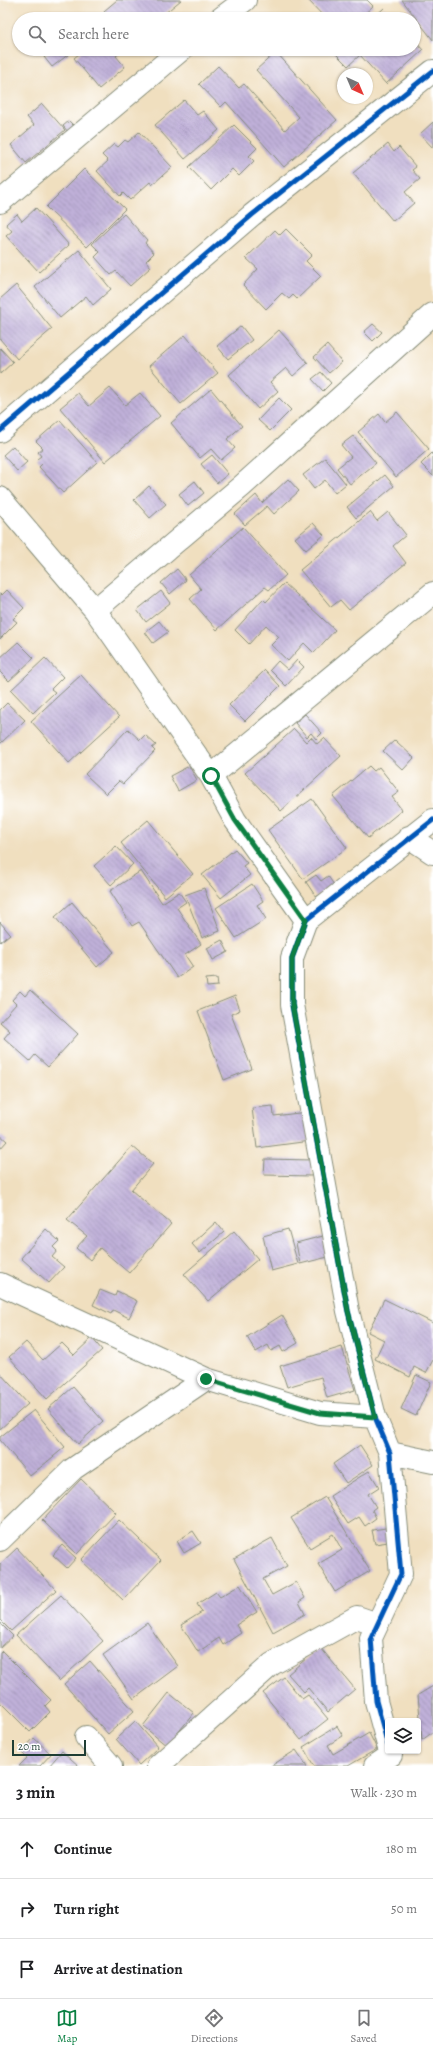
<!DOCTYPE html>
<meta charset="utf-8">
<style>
body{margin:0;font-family:Alegreya,serif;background:#f2f2f2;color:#202124}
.controls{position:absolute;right:12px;bottom:12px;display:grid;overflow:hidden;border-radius:4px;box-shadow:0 1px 3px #0004}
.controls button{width:36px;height:36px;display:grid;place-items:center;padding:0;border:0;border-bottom:1px solid #e0e0e0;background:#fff;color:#202124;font:20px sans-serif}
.compass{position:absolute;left:337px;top:68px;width:36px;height:36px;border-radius:50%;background:#fff;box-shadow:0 1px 3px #0004;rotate:136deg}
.scale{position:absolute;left:12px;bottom:10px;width:74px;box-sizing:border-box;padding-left:4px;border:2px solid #1f3d34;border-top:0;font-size:11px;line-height:14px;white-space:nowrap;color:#1f3d34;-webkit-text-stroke:3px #fff;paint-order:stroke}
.stop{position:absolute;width:12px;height:12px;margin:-9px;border:3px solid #0b8043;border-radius:50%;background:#fff}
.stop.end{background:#0b8043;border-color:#fff;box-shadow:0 1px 4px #0008}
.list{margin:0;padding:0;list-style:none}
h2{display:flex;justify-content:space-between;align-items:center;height:52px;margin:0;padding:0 16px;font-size:17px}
h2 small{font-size:13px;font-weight:400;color:#757577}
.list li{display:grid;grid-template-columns:26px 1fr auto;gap:12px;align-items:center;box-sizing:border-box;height:60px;padding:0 16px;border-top:1px solid #e0e0e0}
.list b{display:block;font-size:15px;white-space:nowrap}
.list em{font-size:13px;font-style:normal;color:#757577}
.icon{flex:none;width:22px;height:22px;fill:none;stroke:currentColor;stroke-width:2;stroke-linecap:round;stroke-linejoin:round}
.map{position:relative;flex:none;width:433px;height:1766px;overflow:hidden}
.search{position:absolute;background:#fff;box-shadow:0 1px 3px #0004;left:12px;right:12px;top:12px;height:44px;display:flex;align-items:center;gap:10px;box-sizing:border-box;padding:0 14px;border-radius:22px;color:#757577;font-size:15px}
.sheet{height:232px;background:#fff}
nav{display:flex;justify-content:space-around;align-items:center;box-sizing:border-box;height:56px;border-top:1px solid #e0e0e0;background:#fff;font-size:11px;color:#757577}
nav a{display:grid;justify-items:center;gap:2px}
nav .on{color:#0b8043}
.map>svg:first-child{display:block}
.building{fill:url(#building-back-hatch)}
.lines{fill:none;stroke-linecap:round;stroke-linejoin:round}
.minor-casing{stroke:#888e7a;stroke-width:24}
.minor{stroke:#fff;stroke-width:22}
.cycleway-casing{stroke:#fff;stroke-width:8}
.cycleway{stroke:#0057b8;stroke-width:5}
.route{stroke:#0b8043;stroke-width:5}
</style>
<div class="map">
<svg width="433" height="1766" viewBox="0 0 433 1766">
<defs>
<pattern id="building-back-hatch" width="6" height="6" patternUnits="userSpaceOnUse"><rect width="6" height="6" fill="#c0b0d9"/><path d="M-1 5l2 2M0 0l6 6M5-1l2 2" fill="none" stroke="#9b90b1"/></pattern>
</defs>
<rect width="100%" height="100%" fill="#fff"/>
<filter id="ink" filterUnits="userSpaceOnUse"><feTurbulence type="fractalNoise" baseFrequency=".025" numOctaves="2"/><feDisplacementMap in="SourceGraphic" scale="8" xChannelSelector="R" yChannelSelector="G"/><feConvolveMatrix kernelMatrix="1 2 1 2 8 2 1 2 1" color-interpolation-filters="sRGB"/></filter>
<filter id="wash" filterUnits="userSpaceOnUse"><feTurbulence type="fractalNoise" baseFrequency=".012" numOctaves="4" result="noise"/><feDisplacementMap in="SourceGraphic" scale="16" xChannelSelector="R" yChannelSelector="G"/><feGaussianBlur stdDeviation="0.9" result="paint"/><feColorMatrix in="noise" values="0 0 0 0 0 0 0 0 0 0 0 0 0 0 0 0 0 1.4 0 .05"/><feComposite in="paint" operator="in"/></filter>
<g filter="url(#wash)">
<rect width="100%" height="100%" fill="#f0dfbf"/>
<g id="blocks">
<path class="building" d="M117 0H181L158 19H110L104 11Z
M308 0H367L373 6 359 19H326Z
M402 0H433V40Z
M384 8 395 19H372Z
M414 40 423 50 386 84 360 55 348 66 335 53 339 49H414Z
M53 49H64L69 54 52 67 44 57Z
M85 49H124L116 56 125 67 99 89 74 58Z
M276 52 337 120 284 167 226 102 221 107 199 84 218 66 239 88 244 84 285 130 299 117 256 70Z
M184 100 197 115 203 111 219 130 185 159 155 125Z
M42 104 65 130 26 163 11 145 34 125 27 117Z
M69 121 75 127 69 133 63 126Z
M433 122V148L420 134Z
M234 125 257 148 249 156 254 161 239 176 232 169 211 190 189 167Z
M139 132 172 167 152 185 150 182 130 200 123 193 120 196 97 171 108 161 102 155 114 144 118 147 125 140 128 142Z
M388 144 394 152 399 147 416 167 412 170 420 179 405 192 414 203 393 221 353 173Z
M84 169 125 209 87 247 46 207Z
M36 208 69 245 39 272 6 236 12 231 6 224 17 214 22 221Z
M124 214 147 240 145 243 154 253 146 261 151 267 130 286 116 271 111 275 95 257 100 252 92 244Z
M286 229 312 255 306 261 321 276 297 299 293 295 289 299 282 293 266 309 243 285 258 269 246 258 275 230 280 235Z
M79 250 111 289 93 305 86 296 60 318 35 287Z
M16 285 52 329 17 359 0 339V299Z
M373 324 382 332 373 341 364 332Z
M241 326 252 340 228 359 217 346Z
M279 330 308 363 293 376 286 368 270 382 278 391 258 409 229 375Z
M185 335 218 373 181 404 149 366Z
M327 345 342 362 329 373 314 357Z
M0 348 13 362 0 374Z
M321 372 331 383 323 391 312 379Z
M110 388 125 405 140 393 160 416 105 462 60 408 78 393 89 406Z
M211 389 242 426 227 439 235 448 221 460 211 449 200 458 171 423Z
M279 398 291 410 270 431 258 420Z
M397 412 429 449 396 477 358 432 379 414 385 422Z
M60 420 97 462 63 493 39 467 42 464 37 459 41 456 38 452 43 448 36 441Z
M353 436 376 463 350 484 337 468 351 457 341 445Z
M13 446 27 462 17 471 3 455Z
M433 452V476L421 464Z
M212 455 228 474 217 483 201 464Z
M325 458 346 484 335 493 325 480 314 489 303 475Z
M385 475 394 486 356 518 347 507Z
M288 479 299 491 274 514 267 506 245 525 235 514 256 495 262 503Z
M195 481 204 493 188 506 179 494Z
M149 486 166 504 150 518 134 500Z
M370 512 377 521 388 512 406 535 393 546 406 563 349 610 340 600 331 607 300 570Z
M313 523 324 535 306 550 295 538Z
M243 527 286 575 269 590 265 587 217 630 190 599 201 589 189 575Z
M177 569 186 580 170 594 161 583Z
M284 583 335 630 314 653 304 643 288 661 271 645 279 637 266 625 249 644 235 630 263 599 266 602Z
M7 590 24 608 13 619 17 622 0 639V593L2 595Z
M161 591 170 603 146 622 137 610Z
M159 621 168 632 153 643 145 632Z
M18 642 34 658 9 681 0 672V658Z
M45 658 63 677 51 689 55 692 33 713 11 690Z
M297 660 304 667 286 686 270 670 278 661 288 670Z
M265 670 280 686 245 721 229 705Z
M81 675 119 717 69 763 31 721Z
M7 703 25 720 0 744V710Z
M305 714 322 733 316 739 311 733 307 737 295 723Z
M128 729 140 740 145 735 156 745 152 748 155 751 123 784 119 781 106 794 85 774Z
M294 729 306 742 311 737 317 744 324 738 341 756 281 811 245 773Z
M395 740 414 758 403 770 383 751Z
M189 766 197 780 178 791 170 776Z
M369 766 374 771 379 767 399 792 392 797 402 810 368 838 333 796Z
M312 799 347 848 303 879 268 830Z
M148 820 193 874 165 897 121 843Z
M116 846 133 864 111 885 94 866Z
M235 849 247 863 243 866 250 875 221 898 202 875Z
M141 871 162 903 179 892 186 902 177 908 201 944 185 955 193 967 177 978 139 922 132 926 110 891Z
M316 875 321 881 328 876 334 885 316 897 306 882Z
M252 884 263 901 257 905 266 919 236 938 216 908Z
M204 888 220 931 202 938 185 895Z
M72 902 114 952 97 967 55 917Z
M0 922 10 934 0 942Z
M222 940 228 952 213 960 207 948Z
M217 978 218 986 207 987 206 979Z
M30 990 78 1034 48 1067 35 1055 30 1061 4 1038 10 1031 0 1022 16 1004 12 1000 20 991 25 996Z
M235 996 240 1010 231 1014 252 1069 224 1080 198 1011Z
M273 1106 274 1116 307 1112 310 1141 257 1148 252 1108Z
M0 1135 7 1141 0 1149Z
M132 1146 153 1164 131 1190 171 1224 129 1273 100 1248 90 1260 76 1248 87 1236 67 1220Z
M265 1159 312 1160V1176L264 1175Z
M216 1222 224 1232 200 1253 192 1244Z
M46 1229 59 1241 53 1247 57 1251 52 1257 64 1267 49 1283 21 1258Z
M288 1229 298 1264 271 1271 263 1236Z
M234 1231 258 1259 208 1301 184 1274Z
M323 1236 328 1257 300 1264 296 1243Z
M100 1290 115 1296 117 1291 137 1301 129 1318 113 1310 111 1314 93 1305Z
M384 1299 433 1323V1360L426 1373 414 1367 410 1377 375 1359 384 1340 368 1332Z
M282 1315 298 1343 283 1352 280 1346 271 1351 268 1345 256 1352 247 1337Z
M92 1338 102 1350 47 1399 9 1357 26 1342 43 1360 62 1343 74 1355Z
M342 1347 355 1390 327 1398 321 1377 287 1387 280 1366Z
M0 1373 28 1404 0 1429Z
M416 1375 431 1382 416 1416 401 1409Z
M73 1387 103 1421 78 1444 48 1409Z
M34 1410 65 1447 30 1476 0 1440V1437Z
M360 1445 373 1465 346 1483 333 1464Z
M369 1471 379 1487 368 1494 376 1507 372 1510 376 1518 365 1526 359 1517 348 1524 330 1496Z
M81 1479 116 1513 77 1554 42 1520Z
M325 1497 370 1571 335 1592 318 1564 342 1550 333 1534 310 1548 291 1518Z
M119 1520 161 1560 123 1600 81 1560Z
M386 1528 388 1542 375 1544 372 1530Z
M193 1531 201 1543 184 1553 177 1541Z
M272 1538 287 1566 263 1579 272 1595 296 1582 305 1598 299 1602 305 1614 273 1632 234 1559Z
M62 1545 76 1558 67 1568 53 1555Z
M17 1548 56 1590 11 1631 0 1620V1564Z
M240 1585 257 1612 236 1625 241 1633 223 1645 219 1638 198 1652 181 1625 202 1612 197 1604 216 1592 220 1597Z
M61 1595 103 1641 59 1681 16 1635Z
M0 1623 13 1636 0 1648Z
M147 1623 178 1666 134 1699 103 1655Z
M320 1647 355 1689 328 1712 308 1688 304 1692 288 1674Z
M2 1651 51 1700 45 1706 50 1712 30 1732 0 1702V1653Z
M90 1661 134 1711 108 1734 64 1684Z
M284 1677 302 1699 308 1695 328 1719 301 1740 263 1693Z
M433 1686V1732L422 1740 418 1695Z
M169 1693 194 1713 167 1746 143 1726Z
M135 1721 158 1747 139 1765 116 1739Z
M337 1726 343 1736 328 1745 333 1754 369 1733 377 1749 348 1766H314L303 1747Z
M34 1738 51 1754 40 1766H19L27 1758 21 1752Z
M296 1750 307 1766H271Z
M62 1751 79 1766H49Z"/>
</g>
</g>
<g filter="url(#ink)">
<use href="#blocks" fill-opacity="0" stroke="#888e7a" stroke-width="1"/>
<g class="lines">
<g class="minor-casing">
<path id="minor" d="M220 19 245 0
M0 202 182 49
M0 431 252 215 433 71
M0 498 95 610 211 776 235 820 306 920
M95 610 242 486 433 314
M211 776 433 593
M409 837 433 853
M0 1284 206 1379 320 1413 375 1417
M390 1453 433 1462
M0 1540 73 1469 206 1379
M86 1737 111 1766
M388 1745 376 1701 371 1638 401 1574 390 1453 375 1417 348 1311 292 1005V958L306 920 433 820
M158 1766 272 1664 357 1617 377 1624
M375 1766 391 1755"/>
</g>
<use href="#minor" class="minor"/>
<g class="cycleway-casing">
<path id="cycleway" d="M0 431 252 215 433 71
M388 1745 376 1701 371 1638 401 1574 390 1453 375 1417 348 1311 292 1005V958L306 920 433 820"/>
</g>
<use href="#cycleway" class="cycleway"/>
</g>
</g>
<g class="lines" filter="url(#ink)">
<path class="route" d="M206 1379 320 1413 375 1417 348 1311 292 1004V958L306 920 235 820 211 776"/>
</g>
</svg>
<div class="controls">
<button><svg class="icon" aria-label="layers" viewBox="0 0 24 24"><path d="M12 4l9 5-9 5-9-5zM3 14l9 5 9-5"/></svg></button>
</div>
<svg class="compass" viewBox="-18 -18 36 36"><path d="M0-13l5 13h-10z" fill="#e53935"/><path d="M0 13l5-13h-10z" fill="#757577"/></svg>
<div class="scale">20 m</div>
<div class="stop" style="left:211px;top:776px"></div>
<div class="stop end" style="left:206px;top:1379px"></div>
<div class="search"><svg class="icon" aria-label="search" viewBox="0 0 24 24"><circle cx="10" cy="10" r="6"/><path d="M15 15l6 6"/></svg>Search here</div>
</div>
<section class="sheet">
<h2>3 min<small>Walk · 230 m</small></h2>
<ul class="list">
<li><svg class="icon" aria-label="ahead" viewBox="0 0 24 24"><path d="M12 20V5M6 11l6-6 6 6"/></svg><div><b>Continue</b></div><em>180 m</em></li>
<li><svg class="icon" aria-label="right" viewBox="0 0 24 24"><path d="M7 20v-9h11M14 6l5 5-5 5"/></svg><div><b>Turn right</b></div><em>50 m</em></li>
<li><svg class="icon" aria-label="arrive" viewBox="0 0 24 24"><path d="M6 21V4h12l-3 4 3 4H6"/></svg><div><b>Arrive at destination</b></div></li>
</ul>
</section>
<nav>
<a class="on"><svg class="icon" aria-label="map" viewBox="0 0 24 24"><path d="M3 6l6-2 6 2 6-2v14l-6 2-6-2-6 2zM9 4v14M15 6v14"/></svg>Map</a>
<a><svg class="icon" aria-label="directions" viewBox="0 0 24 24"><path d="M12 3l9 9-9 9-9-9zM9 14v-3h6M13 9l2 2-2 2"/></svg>Directions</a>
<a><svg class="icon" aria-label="saved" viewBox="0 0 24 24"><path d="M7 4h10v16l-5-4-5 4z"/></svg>Saved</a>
</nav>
